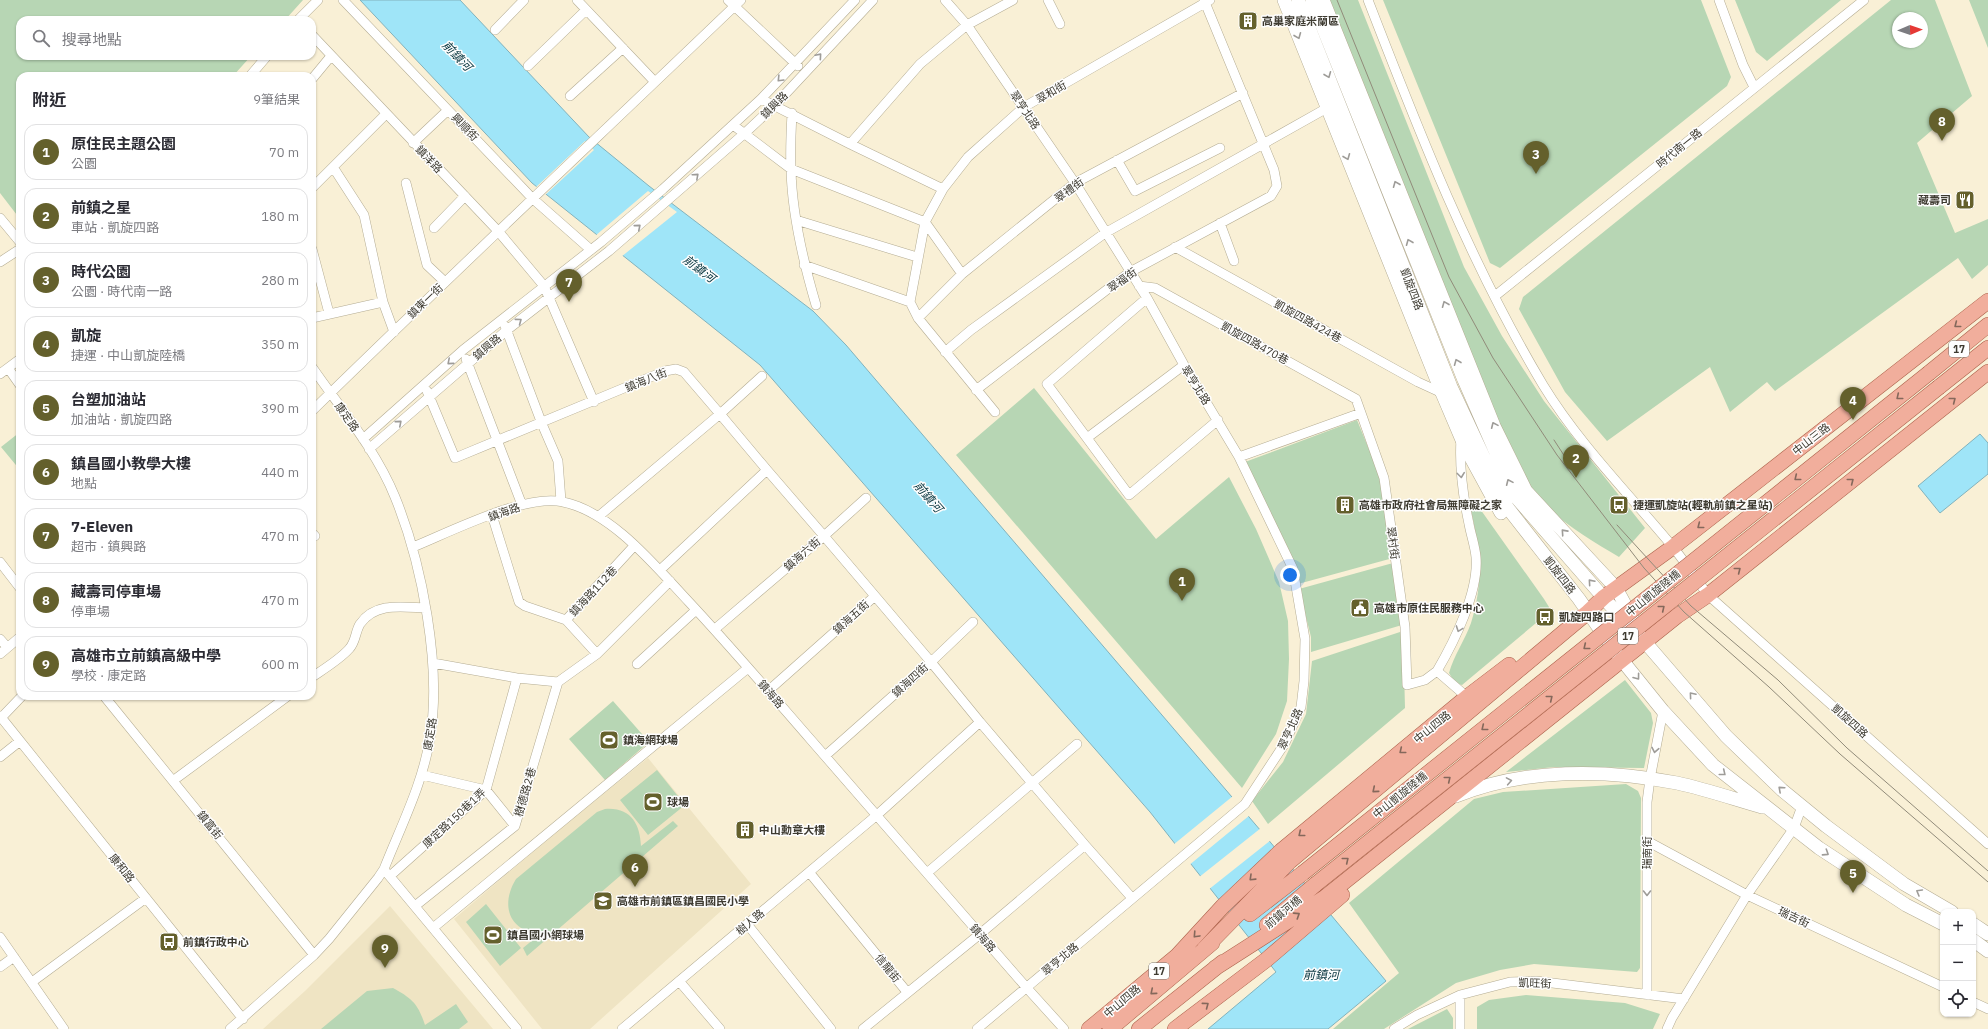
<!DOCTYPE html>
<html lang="zh-TW">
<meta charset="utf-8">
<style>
body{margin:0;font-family:"IBM Plex Sans","Noto Sans TC",sans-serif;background:#f2f2f3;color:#2b2b33}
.controls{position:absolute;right:12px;bottom:12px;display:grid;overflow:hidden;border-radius:8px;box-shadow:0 1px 3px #0004}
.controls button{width:36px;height:36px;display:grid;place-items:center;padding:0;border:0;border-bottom:1px solid #e1e1e2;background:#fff;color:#2b2b33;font:20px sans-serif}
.compass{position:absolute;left:1892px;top:12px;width:36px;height:36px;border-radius:50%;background:#fff;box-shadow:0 1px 3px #0004;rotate:88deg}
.you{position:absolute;left:1290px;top:575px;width:14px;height:14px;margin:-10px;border:3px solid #fff;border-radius:50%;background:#1a73e8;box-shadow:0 0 0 6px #1a73e833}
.badge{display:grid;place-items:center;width:26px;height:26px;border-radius:50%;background:#64602c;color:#fff;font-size:13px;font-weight:700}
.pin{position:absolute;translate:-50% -33px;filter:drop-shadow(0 1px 2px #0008)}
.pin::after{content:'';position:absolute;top:21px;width:14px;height:12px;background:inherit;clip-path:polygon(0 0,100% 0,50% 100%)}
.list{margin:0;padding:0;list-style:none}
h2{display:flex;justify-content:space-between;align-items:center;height:52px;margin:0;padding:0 16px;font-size:17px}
h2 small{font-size:13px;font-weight:400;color:#7c7c81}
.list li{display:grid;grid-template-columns:26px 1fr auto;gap:12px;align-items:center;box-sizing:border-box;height:56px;margin:0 8px 8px;padding:0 8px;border:1px solid #e1e1e2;border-radius:12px}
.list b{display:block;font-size:15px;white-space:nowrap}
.list p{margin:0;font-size:13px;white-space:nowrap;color:#7c7c81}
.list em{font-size:13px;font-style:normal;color:#7c7c81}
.icon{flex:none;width:22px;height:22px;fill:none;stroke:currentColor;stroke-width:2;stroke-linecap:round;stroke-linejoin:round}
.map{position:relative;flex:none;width:1988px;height:1029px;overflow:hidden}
.search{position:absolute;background:#fff;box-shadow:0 1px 3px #0004;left:16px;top:16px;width:300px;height:44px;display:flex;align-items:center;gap:10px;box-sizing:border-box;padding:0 14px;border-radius:12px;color:#7c7c81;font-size:15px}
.panel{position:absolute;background:#fff;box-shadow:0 1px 3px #0004;left:16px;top:72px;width:300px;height:628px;border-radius:12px}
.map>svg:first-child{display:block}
.built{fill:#efe4c3}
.green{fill:#b7d6b4;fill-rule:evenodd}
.water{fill:#9fe5f8;stroke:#82b2bc}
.pier{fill:#f9f0d6}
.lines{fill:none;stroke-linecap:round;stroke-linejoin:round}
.street-casing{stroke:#b4ac93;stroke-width:10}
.secondary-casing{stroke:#b4ac93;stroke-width:14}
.primary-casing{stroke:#ac624b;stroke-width:16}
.street{stroke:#fff;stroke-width:9}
.secondary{stroke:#fff;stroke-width:13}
.primary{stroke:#f1ae9c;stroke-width:15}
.tram{stroke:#918b7a;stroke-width:1}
.primary-bridge-casing{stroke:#ac624b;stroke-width:16;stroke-linecap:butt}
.primary-bridge{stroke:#f1ae9c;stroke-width:15}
.oneway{stroke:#9e9c98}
.oneway2{stroke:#85685b}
.labels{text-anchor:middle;stroke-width:3;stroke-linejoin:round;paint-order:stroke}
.shield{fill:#fefefe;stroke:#77756e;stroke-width:1}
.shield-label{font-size:10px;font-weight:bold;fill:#3d3a30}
.poi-label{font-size:11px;font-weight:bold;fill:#3d3a30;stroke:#fefefe;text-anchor:start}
.street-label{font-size:11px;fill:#3d3a30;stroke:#fefefe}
.water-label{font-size:12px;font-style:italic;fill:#05333d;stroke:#fefefe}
</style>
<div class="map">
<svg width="1988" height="1029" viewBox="0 0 1988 1029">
<rect width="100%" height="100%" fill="#f9f0d6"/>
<path class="built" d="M648 758 751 884 590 1029H542L454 919 562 827Z
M390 906 493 1029H263L305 991Z"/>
<path class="green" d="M0 0H303L285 20H20V56H251L233 76H20V219L0 193Z
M1326 0H1358L1464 267 1502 336 1544 401 1645 528 1619 557C1589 539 1550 517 1530 487 1518 468 1509 445 1499 424Z
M1383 0H1701L1731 77 1727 86 1500 268 1490 263Z
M1735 0H1841L1767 61 1756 52Z
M1891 0H1935L1972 96 1917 143 1955 233 1988 219V265L1972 279 1958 258 1775 391 1767 382 1730 412 1710 367 1607 441 1565 392 1519 309 1523 297ZM1898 18H1922V42H1898Z
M1969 0H1988V48Z
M1034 388 1156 539 1229 477 1256 529 1279 582 1288 621 1289 659 1287 701 1276 734 1242 788 956 455Z
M1357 420 1381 479 1393 558 1298 584 1245 462Z
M20 432V470L1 447Z
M1478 506 1544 599 1549 607 1548 613 1462 685 1455 683 1449 673C1454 655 1465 640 1471 623 1484 581 1480 551 1471 510Z
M1393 563 1402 625 1311 652V637L1299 589Z
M1403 631 1405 708 1268 824 1252 801 1283 762 1306 714 1312 661Z
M1625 680 1651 713 1653 723 1644 768 1554 767 1506 772Z
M613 701 649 742 605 780 569 739Z
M657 770 685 805 648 835 620 800Z
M1626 784 1638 791 1641 798 1640 968 1637 972 1534 964 1500 970 1456 983 1384 1029H1333L1399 973 1349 903 1474 799 1503 792Z
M605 809C631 807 640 824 641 846L673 821 678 826 527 956 523 948 540 934C509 931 500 905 516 879L597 812Z
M486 904 521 948 500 966 466 922Z
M393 988C413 999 418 1004 425 1025L456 1004 468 1022 459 1029H321L367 991Z
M1526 995 1625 1003 1660 1014 1653 1029H1477V1007L1489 1000Z
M1447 1009 1453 1018V1029H1408Z"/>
<path class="water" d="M360 0H460L589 137 649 186 813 311 846 345 1261 831 1386 981 1328 1029H1208L1276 972 1150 812 760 365 532 183Z
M1980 434 1988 443V474L1940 513 1918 486Z"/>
<path class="pier" d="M585 141 594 150 544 196 535 188Z
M648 191 677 212 621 257 595 236Z
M1233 796 1250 815 1188 866 1173 845Z
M1261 828 1271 840 1208 890 1198 878Z"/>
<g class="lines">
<g class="street-casing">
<path id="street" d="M343 0 532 198 591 250
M577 0 655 82
M728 0 798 66
M945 0 967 25 1075 183 1147 298 1184 365 1239 457 1293 569 1305 639 1304 681 1301 707 1285 743 1245 804 977 1029
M1048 0 1060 24
M1368 0C1419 132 1470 263 1543 385 1579 444 1629 494 1673 547 1685 562 1696 579 1708 595L1988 844
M1719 0 1743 65 1754 87
M298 20 318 0
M495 30 524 0
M312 35 498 231 544 286 594 402
M528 66 586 10
M250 76 267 56
M312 79 331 56
M570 96 623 48
M761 99 850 144 943 189
M792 113C791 132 790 150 791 169 792 215 803 261 816 305
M733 125 791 169 925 222
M413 143 448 110
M850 144 920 64 967 25 1013 0
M1117 160 1135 191 1220 148
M333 167 364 215 383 302 394 332
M406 183 427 265 445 282
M312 188 386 114
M0 218 20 242
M796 220 917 257
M925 222 962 274
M1220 223 1234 261
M434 228 465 196
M1175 247 1418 382 1442 393
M312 249 329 313
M0 262 20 249
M804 265 910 302
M1139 286 1155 288 1356 399 1361 413
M1495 296 1864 0
M1147 298 1047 384 1129 495 1218 420
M312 318 383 302
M918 318 962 274 1075 183 1243 93
M505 326 542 424 558 461 561 501
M945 352 971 330 1105 233 1327 108
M466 359 522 505
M8 368 20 385
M0 374 20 359
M976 390 1130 272 1271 196 1277 186 1274 170 1204 0
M427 391 455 458 665 371 676 369 684 372 720 414 599 516
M312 411C454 272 598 137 741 0
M995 412 918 318 910 302 925 222 943 189 968 157 1024 107 1210 0
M1087 438 1184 365
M363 439 463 350 601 242 663 189 761 99 855 0
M369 449 507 330 609 251 745 133 775 105 873 0
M1239 457 1361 413 1384 478 1405 627 1407 685 1425 680 1437 671 1467 697
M492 515 519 602 525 606 566 620
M312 533 315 536
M413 547C450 532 526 493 563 502 612 512 656 567 689 602 731 647 771 694 811 740 883 822 954 905 1026 987L1064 1029
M0 562 20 588
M660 570 767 470 720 414 762 376
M566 620 634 546
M566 620 597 654
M715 629 824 536 767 470
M0 639 7 647
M0 654 20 637
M433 663 517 678 558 682
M637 664 696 610
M1437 671C1454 642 1479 592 1476 557 1475 546 1471 535 1469 524 1463 496 1459 469 1461 439
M312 677C324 669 339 660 349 649 356 642 355 632 360 624 375 602 402 607 425 608
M558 682 597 654 670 581
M768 691 875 596 824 536 866 498
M104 696 314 955
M0 716 243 1019
M0 719 22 696
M825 756 931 662 875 596
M0 757 20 741
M422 775 486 790 515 826
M174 780 288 696
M1647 841 1747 895 1943 987
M1085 845 1132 898
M809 872 907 992
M387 873 517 1029
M927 873 1032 783 980 722
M390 876 486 790 517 678
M415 906 515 826 558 682
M747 924 831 1029
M433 928 748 668
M0 937 64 1029
M0 967 14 957
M679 981 720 1029
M32 982 146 898
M1647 995V802L1650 779 1663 711
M1973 1002 1988 1009
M230 1029 314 955 329 939 378 878 384 869C401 826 423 783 430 738 442 667 422 563 395 497 376 450 341 409 312 367
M622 1029 877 815 980 722 931 662 973 622
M863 1029 980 934 1085 845 1032 783 1077 744
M1394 1029 1417 1015 1460 995 1510 982 1536 981 1684 999
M1460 1029V995
M1667 1029 1672 1018 1747 895 1794 828 1802 806"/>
</g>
<g class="secondary-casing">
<path id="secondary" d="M1284 0 1442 393 1465 447 1501 513
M1298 0 1451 387 1507 507 1579 599 1617 654 1663 711 1713 765 1819 848 1906 905 1943 924
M1312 0 1464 380 1515 496 1610 605 1645 642 1726 736 1782 790 1826 826 1904 884 1952 912
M1323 0 1494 426 1526 491 1616 588 1634 621
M1456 796C1525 768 1605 769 1677 783 1705 789 1734 799 1762 807
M1973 924 1988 934
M1973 940 1988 951"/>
</g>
<g class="primary-casing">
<path id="primary" d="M1929 373 1988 325
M1939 387 1988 348
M1250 914 1303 873
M1267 925 1316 884
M1204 949 1290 861 1588 612 1604 597 1673 547 1988 301
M1215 968 1324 898 1677 616 1708 595 1988 372
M1089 1029 1177 956 1223 906 1281 851 1467 697 1509 665
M1110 1029 1212 943
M1139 1029 1223 962
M1175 1029 1266 960 1342 895"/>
</g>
<use href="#street" class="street"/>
<use href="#secondary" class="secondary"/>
<use href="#primary" class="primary"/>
<path class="tram" d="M1337 0 1449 277 1493 358 1557 455 1644 568 1684 612 1769 687 1840 754 1988 882
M1554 440 1569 463
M1617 525 1691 606 1778 680 1847 748 1988 871"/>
<g class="primary-bridge-casing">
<path id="primary-bridge" d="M1303 873 1929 373
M1316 884 1939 387"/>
</g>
<use href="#primary-bridge" class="primary-bridge"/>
</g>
<defs><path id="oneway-chevron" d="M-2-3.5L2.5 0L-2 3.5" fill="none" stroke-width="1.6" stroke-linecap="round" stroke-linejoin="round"/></defs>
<g class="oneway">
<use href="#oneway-chevron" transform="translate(1298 36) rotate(68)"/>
<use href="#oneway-chevron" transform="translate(819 56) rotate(-49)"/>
<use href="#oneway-chevron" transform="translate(1328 75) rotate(68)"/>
<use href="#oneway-chevron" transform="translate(780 79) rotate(134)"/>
<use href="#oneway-chevron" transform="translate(1347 157) rotate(68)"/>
<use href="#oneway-chevron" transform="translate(696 176) rotate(-42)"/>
<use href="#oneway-chevron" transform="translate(1396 184) rotate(-112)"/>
<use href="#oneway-chevron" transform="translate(638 227) rotate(-40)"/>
<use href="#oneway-chevron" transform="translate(1409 242) rotate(-112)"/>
<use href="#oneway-chevron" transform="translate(1445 304) rotate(-112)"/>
<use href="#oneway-chevron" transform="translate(519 321) rotate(-37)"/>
<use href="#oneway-chevron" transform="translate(450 362) rotate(139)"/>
<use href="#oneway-chevron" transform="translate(1457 362) rotate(-112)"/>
<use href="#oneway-chevron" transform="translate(399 423) rotate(-41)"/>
<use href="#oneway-chevron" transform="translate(1494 425) rotate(-114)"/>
<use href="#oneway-chevron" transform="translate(1461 475) rotate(83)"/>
<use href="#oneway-chevron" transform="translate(1509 482) rotate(-114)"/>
<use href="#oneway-chevron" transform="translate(1564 532) rotate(-132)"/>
<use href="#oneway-chevron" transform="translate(1591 582) rotate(-131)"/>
<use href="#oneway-chevron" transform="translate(1459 629) rotate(110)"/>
<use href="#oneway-chevron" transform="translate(1637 677) rotate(53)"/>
<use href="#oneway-chevron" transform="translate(1692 695) rotate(-130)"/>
<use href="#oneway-chevron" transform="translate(1655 750) rotate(101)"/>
<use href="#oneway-chevron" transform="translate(1723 773) rotate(39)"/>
<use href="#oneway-chevron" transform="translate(1509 781) rotate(-10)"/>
<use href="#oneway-chevron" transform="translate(1781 789) rotate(-138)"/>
<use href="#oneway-chevron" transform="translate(1826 853) rotate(33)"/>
<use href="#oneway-chevron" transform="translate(1919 892) rotate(-150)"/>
<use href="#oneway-chevron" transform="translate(1647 893) rotate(90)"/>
</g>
<g class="oneway2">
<use href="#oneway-chevron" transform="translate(1957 325) rotate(142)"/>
<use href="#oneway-chevron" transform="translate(1899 397) rotate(141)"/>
<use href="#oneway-chevron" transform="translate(1953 400) rotate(-38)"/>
<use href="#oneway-chevron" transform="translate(1797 478) rotate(141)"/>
<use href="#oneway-chevron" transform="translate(1851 481) rotate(-38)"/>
<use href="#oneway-chevron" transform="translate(1700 526) rotate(142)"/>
<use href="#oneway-chevron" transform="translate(1738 570) rotate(-38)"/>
<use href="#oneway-chevron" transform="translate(1662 608) rotate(-39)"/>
<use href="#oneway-chevron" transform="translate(1586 647) rotate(141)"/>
<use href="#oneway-chevron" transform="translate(1550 698) rotate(-39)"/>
<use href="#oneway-chevron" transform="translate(1484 728) rotate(141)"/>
<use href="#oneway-chevron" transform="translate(1402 751) rotate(141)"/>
<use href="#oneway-chevron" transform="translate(1448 779) rotate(-39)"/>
<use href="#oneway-chevron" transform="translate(1375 790) rotate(140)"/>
<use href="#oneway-chevron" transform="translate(1301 834) rotate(141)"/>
<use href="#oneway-chevron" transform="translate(1346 860) rotate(-39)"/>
<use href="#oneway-chevron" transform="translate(1252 878) rotate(136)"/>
<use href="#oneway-chevron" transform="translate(1297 915) rotate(-33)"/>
<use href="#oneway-chevron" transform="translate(1196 935) rotate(133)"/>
<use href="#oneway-chevron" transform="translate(1153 992) rotate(140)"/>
<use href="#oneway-chevron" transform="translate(1206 1005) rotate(-37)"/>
</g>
<defs>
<g id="building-square" transform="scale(1)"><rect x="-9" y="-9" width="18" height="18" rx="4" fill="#64602c" stroke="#fefefe"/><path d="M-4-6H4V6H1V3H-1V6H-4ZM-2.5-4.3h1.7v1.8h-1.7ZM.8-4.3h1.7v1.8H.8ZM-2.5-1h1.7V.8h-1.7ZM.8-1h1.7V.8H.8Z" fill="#fff"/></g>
<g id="restaurant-square" transform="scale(1)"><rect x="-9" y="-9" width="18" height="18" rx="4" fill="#64602c" stroke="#fefefe"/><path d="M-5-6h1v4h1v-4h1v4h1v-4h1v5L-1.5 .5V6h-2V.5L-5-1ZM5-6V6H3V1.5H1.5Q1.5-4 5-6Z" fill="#fff"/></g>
<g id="bus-square" transform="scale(1)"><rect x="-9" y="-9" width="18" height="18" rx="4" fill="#64602c" stroke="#fefefe"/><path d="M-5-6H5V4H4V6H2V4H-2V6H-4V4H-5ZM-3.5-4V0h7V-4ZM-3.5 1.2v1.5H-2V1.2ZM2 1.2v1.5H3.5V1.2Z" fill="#fff"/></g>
<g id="civic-square" transform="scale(1)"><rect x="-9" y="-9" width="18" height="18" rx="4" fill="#64602c" stroke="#fefefe"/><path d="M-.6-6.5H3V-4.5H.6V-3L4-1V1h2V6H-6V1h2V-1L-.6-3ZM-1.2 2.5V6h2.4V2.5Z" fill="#fff"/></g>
<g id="stadium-square" transform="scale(1)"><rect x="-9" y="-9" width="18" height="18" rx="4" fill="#64602c" stroke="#fefefe"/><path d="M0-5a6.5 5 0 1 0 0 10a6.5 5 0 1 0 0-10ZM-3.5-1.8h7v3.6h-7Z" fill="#fff"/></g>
<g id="school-square" transform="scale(1)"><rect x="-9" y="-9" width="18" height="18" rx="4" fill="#64602c" stroke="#fefefe"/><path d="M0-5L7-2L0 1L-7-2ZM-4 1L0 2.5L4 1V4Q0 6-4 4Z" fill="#fff"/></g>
</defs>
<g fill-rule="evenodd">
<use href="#building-square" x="1248" y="21"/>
<use href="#restaurant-square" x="1965" y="200"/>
<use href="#building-square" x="1345" y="505"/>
<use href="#bus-square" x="1619" y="505"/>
<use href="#civic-square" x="1360" y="608"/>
<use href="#bus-square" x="1545" y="617"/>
<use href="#stadium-square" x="609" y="740"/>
<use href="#stadium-square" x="653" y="802"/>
<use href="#building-square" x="745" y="830"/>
<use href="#school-square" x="603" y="901"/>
<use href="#stadium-square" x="493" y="935"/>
<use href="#bus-square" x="169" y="942"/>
</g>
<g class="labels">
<g class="shield">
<rect x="1949" y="341" width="20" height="16" rx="3"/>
<rect x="1618" y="628" width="20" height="16" rx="3"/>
<rect x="1149" y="963" width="20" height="16" rx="3"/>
</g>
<g class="shield-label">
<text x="1959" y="353">17</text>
<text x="1628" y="640">17</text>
<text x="1159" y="975">17</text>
</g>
<g class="poi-label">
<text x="1262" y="25">高巢家庭米蘭區</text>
<text x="1951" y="204" text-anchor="end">藏壽司</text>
<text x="1359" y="509">高雄市政府社會局無障礙之家</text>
<text x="1633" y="509">捷運凱旋站(輕軌前鎮之星站)</text>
<text x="1374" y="612">高雄市原住民服務中心</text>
<text x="1559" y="621">凱旋四路口</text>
<text x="623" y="744">鎮海網球場</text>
<text x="667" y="806">球場</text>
<text x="759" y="834">中山勳章大樓</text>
<text x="617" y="905">高雄市前鎮區鎮昌國民小學</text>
<text x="507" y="939">鎮昌國小網球場</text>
<text x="183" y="946">前鎮行政中心</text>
</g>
<g class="street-label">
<text transform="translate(1051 92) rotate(-30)" y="4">翠和街</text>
<text transform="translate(774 105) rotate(-45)" y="4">鎮興路</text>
<text transform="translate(1025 110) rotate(56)" y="4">翠亨北路</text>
<text transform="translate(465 127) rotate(46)" y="4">興順街</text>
<text transform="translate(1679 148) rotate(-39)" y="4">時代南一路</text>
<text transform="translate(429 159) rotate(46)" y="4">鎮洋路</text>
<text transform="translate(1069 190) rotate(-36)" y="4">翠禮街</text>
<text transform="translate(1122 280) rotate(-35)" y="4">翠福街</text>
<text transform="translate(1412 289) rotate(69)" y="4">凱旋四路</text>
<text transform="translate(425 301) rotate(-44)" y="4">鎮東一街</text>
<text transform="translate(1308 321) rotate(29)" y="4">凱旋四路424巷</text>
<text transform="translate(1255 343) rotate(29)" y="4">凱旋四路470巷</text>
<text transform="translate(487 347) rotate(-40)" y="4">鎮興路</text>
<text transform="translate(646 380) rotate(-22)" y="4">鎮海八街</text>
<text transform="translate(1196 385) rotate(58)" y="4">翠亨北路</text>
<text transform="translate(347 417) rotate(55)" y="4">康定路</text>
<text transform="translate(1811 439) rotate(-38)" y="4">中山三路</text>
<text transform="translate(504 512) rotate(-19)" y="4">鎮海路</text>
<text transform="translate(1393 543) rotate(82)" y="4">翠村街</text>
<text transform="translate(802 554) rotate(-41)" y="4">鎮海六街</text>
<text transform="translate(1560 575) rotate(52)" y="4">凱旋四路</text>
<text transform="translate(593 591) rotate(-47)" y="4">鎮海路112巷</text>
<text transform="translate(1653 593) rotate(-39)" y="4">中山凱旋陸橋</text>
<text transform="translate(851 617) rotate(-42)" y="4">鎮海五街</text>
<text transform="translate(910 680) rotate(-42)" y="4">鎮海四街</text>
<text transform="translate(771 694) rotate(49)" y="4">鎮海路</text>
<text transform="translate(1850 721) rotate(42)" y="4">凱旋四路</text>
<text transform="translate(1432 727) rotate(-39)" y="4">中山四路</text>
<text transform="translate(1290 729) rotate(-66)" y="4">翠亨北路</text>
<text transform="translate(430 734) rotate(-81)" y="4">康定路</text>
<text transform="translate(525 792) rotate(-74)" y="4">樹德路2巷</text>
<text transform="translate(1400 795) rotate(-39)" y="4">中山凱旋陸橋</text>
<text transform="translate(454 818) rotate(-43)" y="4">康定路150巷1弄</text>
<text transform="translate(210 825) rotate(51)" y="4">鎮富街</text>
<text transform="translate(1647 853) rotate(-90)" y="4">瑞南街</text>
<text transform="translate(122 868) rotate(51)" y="4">康和路</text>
<text transform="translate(1283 912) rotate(-40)" y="4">前鎮河橋</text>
<text transform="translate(1794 917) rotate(25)" y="4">瑞吉街</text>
<text transform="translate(750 922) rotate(-40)" y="4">樹人路</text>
<text transform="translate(983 938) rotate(49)" y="4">鎮海路</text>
<text transform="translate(1060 959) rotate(-40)" y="4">翠亨北路</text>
<text transform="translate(888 968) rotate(51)" y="4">信龍街</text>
<text transform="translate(1535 983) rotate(2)" y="4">凱旺街</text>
<text transform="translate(1122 1001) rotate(-40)" y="4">中山四路</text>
</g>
<g class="water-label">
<text transform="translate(457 56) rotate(46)" y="4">前鎮河</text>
<text transform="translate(699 269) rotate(37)" y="4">前鎮河</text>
<text transform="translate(928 497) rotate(49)" y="4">前鎮河</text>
<text x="1321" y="979">前鎮河</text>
</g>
</g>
</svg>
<div class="controls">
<button>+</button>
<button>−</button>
<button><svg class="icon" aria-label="locate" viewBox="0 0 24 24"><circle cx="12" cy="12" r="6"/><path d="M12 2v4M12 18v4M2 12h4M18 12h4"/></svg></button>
</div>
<svg class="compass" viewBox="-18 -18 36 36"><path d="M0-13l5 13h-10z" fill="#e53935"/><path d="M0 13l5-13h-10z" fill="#7c7c81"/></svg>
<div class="you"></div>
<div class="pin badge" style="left:1182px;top:601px">1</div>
<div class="pin badge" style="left:1576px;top:478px">2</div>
<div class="pin badge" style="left:1536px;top:174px">3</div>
<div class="pin badge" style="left:1853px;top:420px">4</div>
<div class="pin badge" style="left:1853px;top:893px">5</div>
<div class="pin badge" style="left:635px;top:887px">6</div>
<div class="pin badge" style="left:569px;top:302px">7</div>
<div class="pin badge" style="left:1942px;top:141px">8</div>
<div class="pin badge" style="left:385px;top:968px">9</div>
<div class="search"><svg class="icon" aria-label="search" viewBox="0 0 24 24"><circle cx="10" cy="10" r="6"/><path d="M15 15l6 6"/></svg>搜尋地點</div>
<section class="panel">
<h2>附近<small>9筆結果</small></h2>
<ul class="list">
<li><span class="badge">1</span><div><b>原住民主題公園</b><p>公園</p></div><em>70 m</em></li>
<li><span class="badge">2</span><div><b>前鎮之星</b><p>車站 · 凱旋四路</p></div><em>180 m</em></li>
<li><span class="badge">3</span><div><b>時代公園</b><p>公園 · 時代南一路</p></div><em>280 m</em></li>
<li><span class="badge">4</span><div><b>凱旋</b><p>捷運 · 中山凱旋陸橋</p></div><em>350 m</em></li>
<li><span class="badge">5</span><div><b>台塑加油站</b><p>加油站 · 凱旋四路</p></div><em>390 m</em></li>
<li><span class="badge">6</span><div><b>鎮昌國小教學大樓</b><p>地點</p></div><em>440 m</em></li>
<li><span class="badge">7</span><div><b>7-Eleven</b><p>超市 · 鎮興路</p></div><em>470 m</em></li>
<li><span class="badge">8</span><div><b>藏壽司停車場</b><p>停車場</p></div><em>470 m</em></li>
<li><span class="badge">9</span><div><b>高雄市立前鎮高級中學</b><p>學校 · 康定路</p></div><em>600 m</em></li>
</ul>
</section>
</div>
